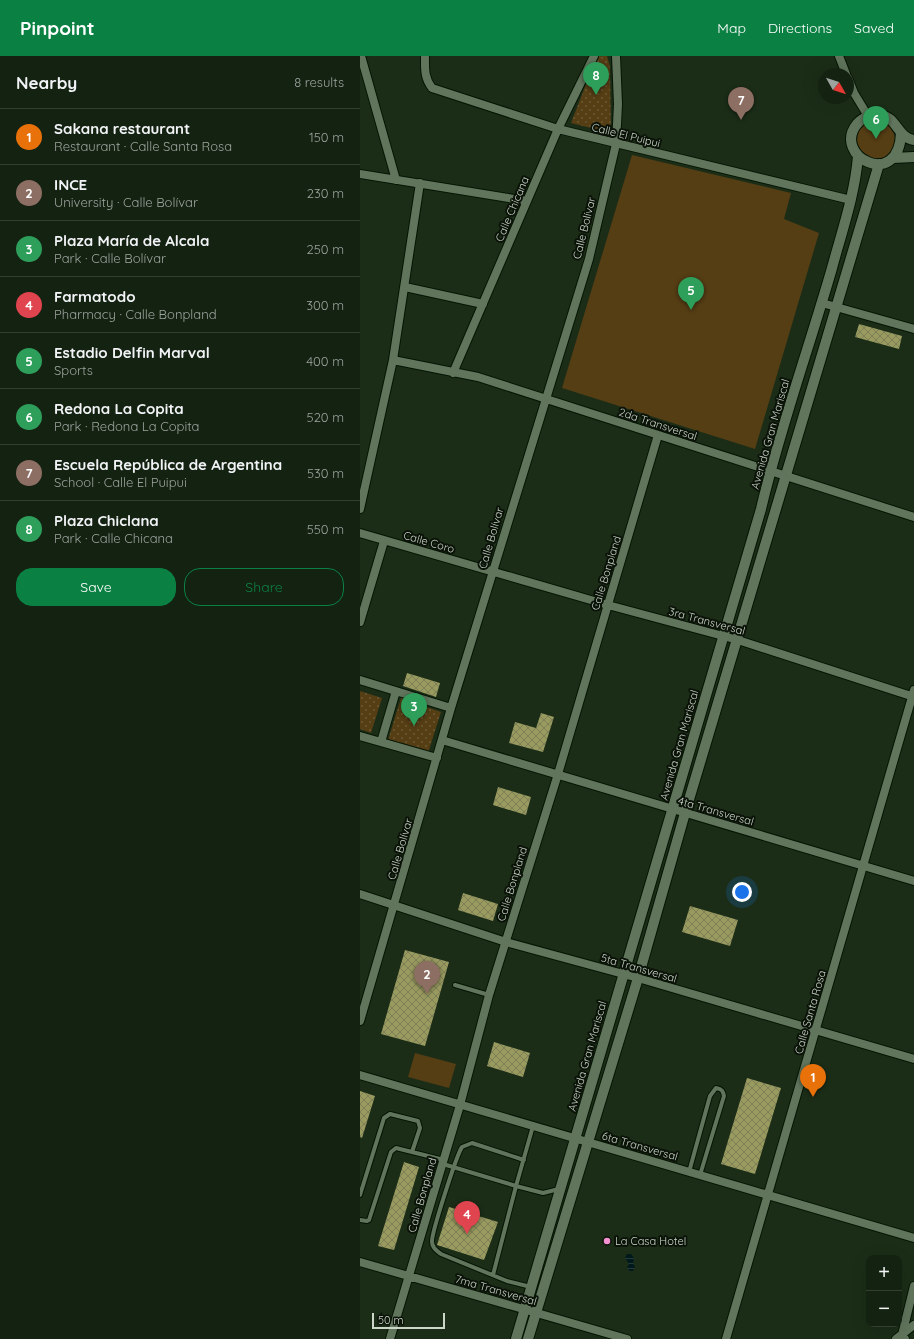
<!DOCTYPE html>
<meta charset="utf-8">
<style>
body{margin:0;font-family:Quicksand,sans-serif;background:#212f1f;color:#f1f3f6}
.controls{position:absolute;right:12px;bottom:12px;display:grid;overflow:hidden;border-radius:8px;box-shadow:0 4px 16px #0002}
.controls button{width:36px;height:36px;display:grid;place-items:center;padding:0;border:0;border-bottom:1px solid #333f31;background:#142211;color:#f1f3f6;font:20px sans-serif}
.compass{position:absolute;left:458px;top:12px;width:36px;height:36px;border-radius:50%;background:#142211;box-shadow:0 4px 16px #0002;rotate:129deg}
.scale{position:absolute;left:12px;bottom:10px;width:73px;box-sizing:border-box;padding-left:4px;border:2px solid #cbd6c9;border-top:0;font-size:11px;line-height:14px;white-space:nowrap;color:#cbd6c9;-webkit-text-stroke:3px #0b1309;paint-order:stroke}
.you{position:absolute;left:382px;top:836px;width:14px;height:14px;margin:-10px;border:3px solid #fff;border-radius:50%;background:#1a73e8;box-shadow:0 0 0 6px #1a73e833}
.badge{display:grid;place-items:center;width:26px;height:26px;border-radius:50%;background:#0b8043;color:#fff;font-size:13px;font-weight:700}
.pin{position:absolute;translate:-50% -33px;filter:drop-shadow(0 1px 2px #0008)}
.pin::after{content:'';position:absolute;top:21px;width:14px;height:12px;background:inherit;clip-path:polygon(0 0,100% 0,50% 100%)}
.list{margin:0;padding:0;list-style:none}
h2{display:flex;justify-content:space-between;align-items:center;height:52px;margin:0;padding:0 16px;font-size:17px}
h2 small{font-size:13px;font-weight:400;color:#9da49f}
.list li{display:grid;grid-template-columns:26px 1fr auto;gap:12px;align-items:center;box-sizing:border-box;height:56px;padding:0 16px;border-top:1px solid #333f31}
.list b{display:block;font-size:15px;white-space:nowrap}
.list p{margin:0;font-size:13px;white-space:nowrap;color:#9da49f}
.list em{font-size:13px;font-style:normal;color:#9da49f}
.actions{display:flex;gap:8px;padding:12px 16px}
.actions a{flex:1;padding:9px 0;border:1px solid #0b8043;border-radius:16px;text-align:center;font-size:14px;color:#0b8043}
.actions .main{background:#0b8043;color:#fff}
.map{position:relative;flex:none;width:554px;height:1283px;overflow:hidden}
header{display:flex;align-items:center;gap:24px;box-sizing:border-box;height:56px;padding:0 20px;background:#0b8043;color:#fff}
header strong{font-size:19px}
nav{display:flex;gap:22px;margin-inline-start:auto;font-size:14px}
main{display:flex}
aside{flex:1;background:#142211}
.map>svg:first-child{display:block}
.green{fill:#553d14}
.park{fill:url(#park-dots)}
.water{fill:url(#water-rules)}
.building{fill:url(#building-cross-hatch)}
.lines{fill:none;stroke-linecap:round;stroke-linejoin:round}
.service-casing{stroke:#051503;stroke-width:6}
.minor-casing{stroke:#051503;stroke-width:10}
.tertiary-casing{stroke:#051503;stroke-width:12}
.service{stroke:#60755c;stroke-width:4}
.minor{stroke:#60755c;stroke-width:8}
.tertiary{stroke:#60755c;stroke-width:10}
.poi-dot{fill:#f590d1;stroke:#0b1309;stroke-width:1.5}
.labels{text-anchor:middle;stroke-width:4;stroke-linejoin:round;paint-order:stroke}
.street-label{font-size:11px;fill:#cbd6c9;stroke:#0b1309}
.poi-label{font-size:11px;fill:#cbd6c9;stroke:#0b1309;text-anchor:start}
</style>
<header>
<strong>Pinpoint</strong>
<nav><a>Map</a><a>Directions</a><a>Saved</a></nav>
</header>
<main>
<aside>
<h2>Nearby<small>8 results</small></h2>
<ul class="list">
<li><span class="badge" style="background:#e8710a">1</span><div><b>Sakana restaurant</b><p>Restaurant · Calle Santa Rosa</p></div><em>150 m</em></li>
<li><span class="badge" style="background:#8d6e63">2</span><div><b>INCE</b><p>University · Calle Bolívar</p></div><em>230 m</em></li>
<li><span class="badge" style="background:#2e9e5b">3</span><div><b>Plaza María de Alcala</b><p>Park · Calle Bolívar</p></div><em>250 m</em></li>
<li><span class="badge" style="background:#e0444e">4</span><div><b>Farmatodo</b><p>Pharmacy · Calle Bonpland</p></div><em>300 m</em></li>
<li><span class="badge" style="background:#2e9e5b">5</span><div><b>Estadio Delfin Marval</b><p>Sports</p></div><em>400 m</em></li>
<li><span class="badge" style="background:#2e9e5b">6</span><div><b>Redona La Copita</b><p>Park · Redona La Copita</p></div><em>520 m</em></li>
<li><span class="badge" style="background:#8d6e63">7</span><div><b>Escuela República de Argentina</b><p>School · Calle El Puipui</p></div><em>530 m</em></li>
<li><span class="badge" style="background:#2e9e5b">8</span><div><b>Plaza Chiclana</b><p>Park · Calle Chicana</p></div><em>550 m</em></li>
</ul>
<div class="actions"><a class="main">Save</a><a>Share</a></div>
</aside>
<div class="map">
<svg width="554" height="1283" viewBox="0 0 554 1283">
<defs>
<pattern id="park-dots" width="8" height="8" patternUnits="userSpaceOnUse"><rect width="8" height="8" fill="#553d14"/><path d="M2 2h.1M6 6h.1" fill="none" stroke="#6c5835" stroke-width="1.8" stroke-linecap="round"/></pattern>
<pattern id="water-rules" width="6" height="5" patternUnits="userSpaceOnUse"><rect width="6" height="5" fill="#01191b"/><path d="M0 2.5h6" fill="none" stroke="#253a3b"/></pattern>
<pattern id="building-cross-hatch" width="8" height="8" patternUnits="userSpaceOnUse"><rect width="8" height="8" fill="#999a60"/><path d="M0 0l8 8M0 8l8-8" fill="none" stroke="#7d7f55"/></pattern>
</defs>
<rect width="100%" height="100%" fill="#1b2d17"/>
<path class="green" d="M497 84a19 19 0 1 1 38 0a19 19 0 1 1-38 0Z
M272 99 431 137 424 163 459 177 395 393 202 332Z
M55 997 96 1008 89 1032 48 1021Z"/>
<path class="park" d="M237 0H247L250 11 251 77 211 67Z
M0 635 22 642 11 677 0 673Z
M41 642 81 656 68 697 28 684Z"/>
<path class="water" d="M267 1198H271L274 1202 273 1208 275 1210 273 1215H270L267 1212 269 1208 265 1202Z"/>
<path class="building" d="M499 268 542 280 539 293 495 281Z
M47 617 80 627 76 641 43 630Z
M181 657 194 661 183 696 149 687 155 666 176 672Z
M138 731 171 741 166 759 133 749Z
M103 837 138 848 133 865 98 854Z
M330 850 378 864 370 890 322 876Z
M45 894 89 906 65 990 21 978Z
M134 986 170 997 163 1021 127 1010Z
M387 1022 421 1032 395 1118 361 1108Z
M0 1035 15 1040 2 1082 0 1081Z
M44 1106 59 1111 34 1194 18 1190Z
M89 1151 138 1166 124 1204 77 1189Z"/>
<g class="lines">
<g class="service-casing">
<path id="service" d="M95 929 129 939
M173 1070 156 1130 183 1137 199 1133
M164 1104 112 1087 102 1091C97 1098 71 1178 72 1186 72 1192 77 1195 81 1198L147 1225 171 1231
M83 1108 156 1130 133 1219
M329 1116 350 1040 356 1032C362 1033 363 1035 364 1040L340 1119
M0 1139 24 1062 30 1058 58 1065 60 1072 52 1096 84 1104
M0 1164 7 1165 9 1164 31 1096 36 1092 52 1096"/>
</g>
<g class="minor-casing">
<path id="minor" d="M1 0 36 124
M65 0C65 12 64 22 72 32L198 73 491 144
M479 0 486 18
M488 22 494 37 508 60
M0 118 167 145
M45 231 123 248
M462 247 554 273
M33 304 118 321 554 461
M93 317 198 73 234 0
M0 453 33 304 60 127
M0 477 248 549 378 584 554 641
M0 566 24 485
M0 624 91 652
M0 680 77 702
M82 684 554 825
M21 686 36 635
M0 838 146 886 278 922 554 1003
M0 965 91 652 229 203 256 88 258 48 256 0
M0 1019 554 1182
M0 1206 267 1283
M30 1283 100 1049 129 939 198 718 298 379
M366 1283 554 634
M536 1283 554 1269
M545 1283 542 1279 554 1230"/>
</g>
<g class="tertiary-casing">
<path id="tertiary" d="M541 77C539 135 471 100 497 68 502 62 511 58 519 59 537 60 537 82 554 84
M533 102 554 101
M156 1283 401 453C420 372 449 292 472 212 482 175 495 138 498 100
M168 1283 278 922 325 757 519 108"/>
</g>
<use href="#service" class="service"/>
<use href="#minor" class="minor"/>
<use href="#tertiary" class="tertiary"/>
</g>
<circle class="poi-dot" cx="247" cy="1185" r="4"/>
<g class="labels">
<g class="street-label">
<text transform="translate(266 79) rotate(14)" y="4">Calle El Puipui</text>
<text transform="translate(152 153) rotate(-67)" y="4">Calle Chicana</text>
<text transform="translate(224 172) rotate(-76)" y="4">Calle Bolívar</text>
<text transform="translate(298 368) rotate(18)" y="4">2da Transversal</text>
<text transform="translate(410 378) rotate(-74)" y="4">Avenida Gran Mariscal</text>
<text transform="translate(131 482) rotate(-74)" y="4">Calle Bolívar</text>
<text transform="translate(69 486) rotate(16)" y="4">Calle Coro</text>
<text transform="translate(246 517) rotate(-73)" y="4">Calle Bonpland</text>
<text transform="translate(347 565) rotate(15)" y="4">3ra Transversal</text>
<text transform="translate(319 689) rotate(-74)" y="4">Avenida Gran Mariscal</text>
<text transform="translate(356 755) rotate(16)" y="4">4ta Transversal</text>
<text transform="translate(40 793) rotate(-74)" y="4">Calle Bolívar</text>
<text transform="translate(152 828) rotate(-73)" y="4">Calle Bonpland</text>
<text transform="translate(279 912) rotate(16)" y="4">5ta Transversal</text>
<text transform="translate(450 956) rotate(-74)" y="4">Calle Santa Rosa</text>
<text transform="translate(227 1000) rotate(-74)" y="4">Avenida Gran Mariscal</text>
<text transform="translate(280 1090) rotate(16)" y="4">6ta Transversal</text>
<text transform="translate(62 1139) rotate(-74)" y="4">Calle Bonpland</text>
<text transform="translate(136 1234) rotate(16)" y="4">7ma Transversal</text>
</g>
<g class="poi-label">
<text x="255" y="1189">La Casa Hotel</text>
</g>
</g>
</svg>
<div class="controls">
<button>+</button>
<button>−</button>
</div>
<svg class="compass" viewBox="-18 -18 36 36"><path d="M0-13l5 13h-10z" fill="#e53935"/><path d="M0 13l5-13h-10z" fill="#9da49f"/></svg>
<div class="scale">50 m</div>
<div class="you"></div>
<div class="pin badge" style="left:453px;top:1041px;background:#e8710a">1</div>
<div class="pin badge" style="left:67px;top:938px;background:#8d6e63">2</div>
<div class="pin badge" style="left:54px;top:670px;background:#2e9e5b">3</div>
<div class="pin badge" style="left:107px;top:1178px;background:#e0444e">4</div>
<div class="pin badge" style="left:331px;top:254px;background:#2e9e5b">5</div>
<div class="pin badge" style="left:516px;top:83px;background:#2e9e5b">6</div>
<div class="pin badge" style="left:381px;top:64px;background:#8d6e63">7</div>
<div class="pin badge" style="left:236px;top:39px;background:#2e9e5b">8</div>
</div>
</main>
